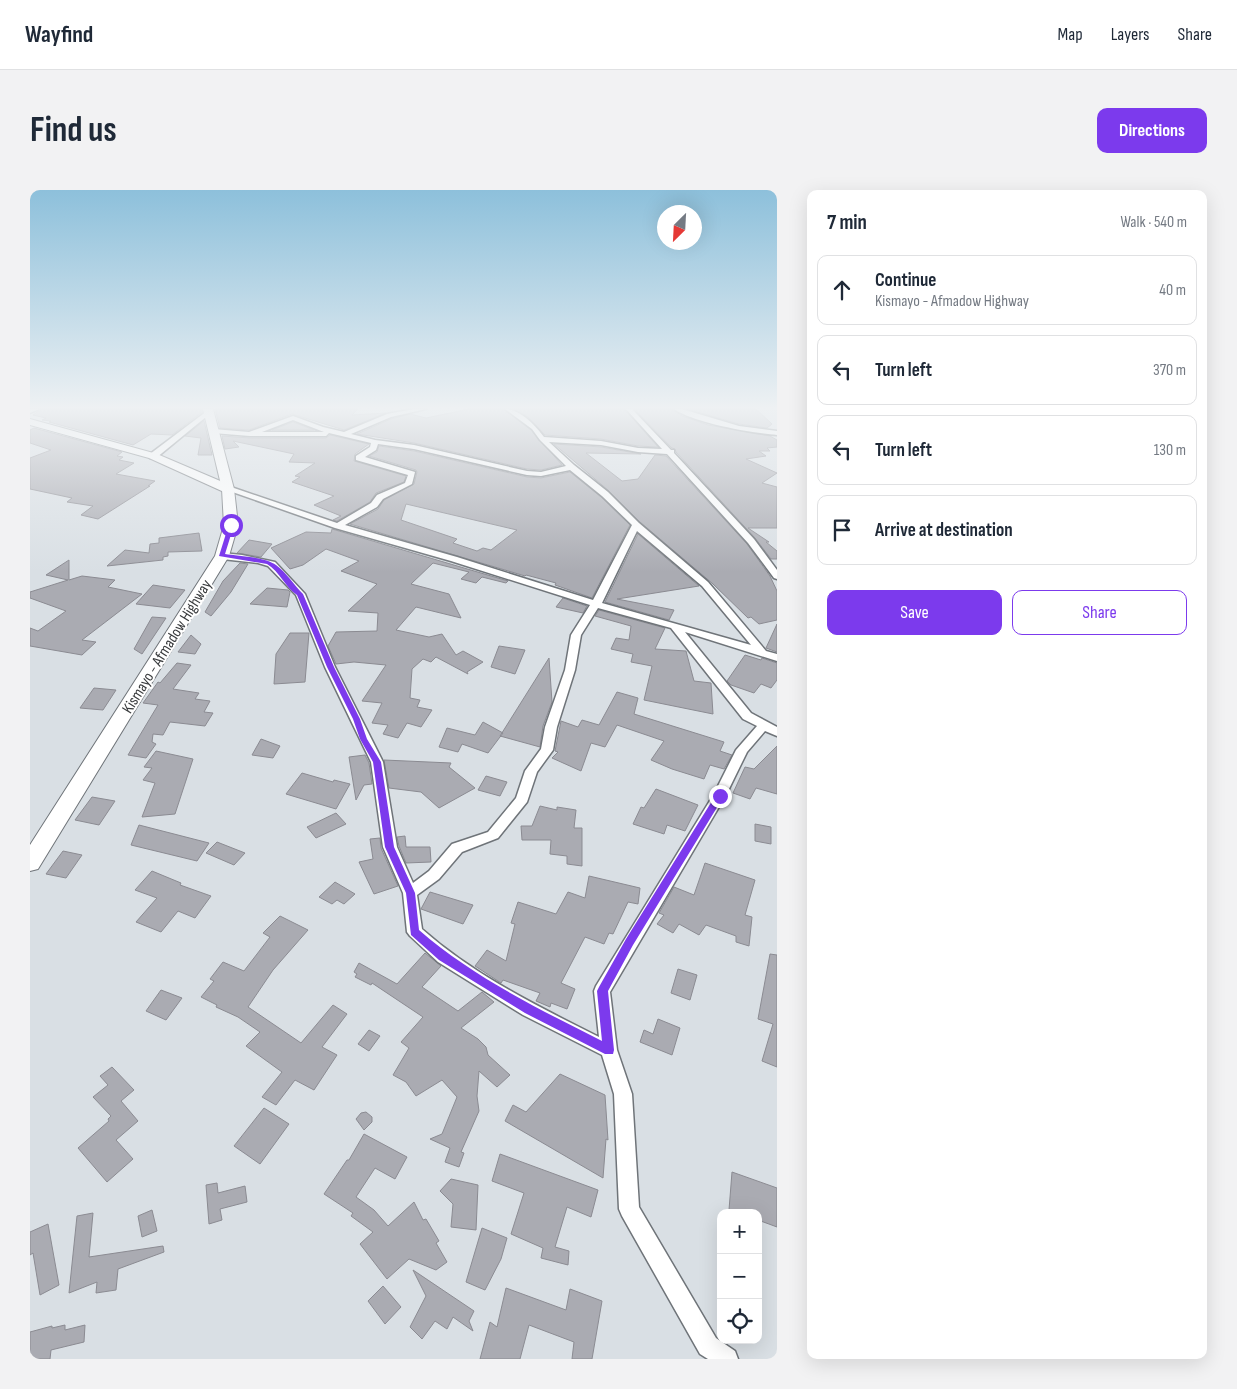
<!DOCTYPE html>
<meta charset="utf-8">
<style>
body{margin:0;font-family:"Sofia Sans Condensed",sans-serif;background:#f2f2f3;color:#1f2937}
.controls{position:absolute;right:15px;bottom:15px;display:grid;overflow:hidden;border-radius:10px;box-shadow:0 5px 20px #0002}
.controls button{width:45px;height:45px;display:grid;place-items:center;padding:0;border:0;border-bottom:1px solid #e0e1e3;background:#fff;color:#1f2937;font:25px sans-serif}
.compass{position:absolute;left:627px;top:15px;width:45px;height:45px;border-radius:50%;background:#fff;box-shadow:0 5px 20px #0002;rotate:204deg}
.stop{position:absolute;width:15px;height:15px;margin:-11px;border:4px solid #7c3aed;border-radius:50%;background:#fff}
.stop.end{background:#7c3aed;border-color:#fff;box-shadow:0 1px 5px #0008}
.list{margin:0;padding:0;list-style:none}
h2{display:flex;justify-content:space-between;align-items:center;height:65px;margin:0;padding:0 20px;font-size:21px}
h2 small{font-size:16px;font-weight:400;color:#747a83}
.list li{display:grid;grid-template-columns:32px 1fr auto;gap:15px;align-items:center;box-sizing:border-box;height:70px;margin:0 10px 10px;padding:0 10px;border:1px solid #e0e1e3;border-radius:10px}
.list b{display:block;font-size:19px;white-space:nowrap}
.list p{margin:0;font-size:16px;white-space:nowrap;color:#747a83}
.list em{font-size:16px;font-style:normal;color:#747a83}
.actions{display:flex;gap:10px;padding:15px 20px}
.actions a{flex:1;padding:11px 0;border:1px solid #7c3aed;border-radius:10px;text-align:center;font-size:18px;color:#7c3aed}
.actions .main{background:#7c3aed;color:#fff}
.icon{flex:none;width:28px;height:28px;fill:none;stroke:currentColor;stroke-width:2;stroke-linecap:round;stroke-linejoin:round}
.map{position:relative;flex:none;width:747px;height:1169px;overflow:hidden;border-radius:10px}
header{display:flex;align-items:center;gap:30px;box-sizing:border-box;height:70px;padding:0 25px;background:#fff;border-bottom:1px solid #e0e1e3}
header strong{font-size:24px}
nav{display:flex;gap:28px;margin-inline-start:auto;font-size:18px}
.intro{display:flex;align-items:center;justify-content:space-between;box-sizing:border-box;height:120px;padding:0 30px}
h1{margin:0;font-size:35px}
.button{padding:12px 22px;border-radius:10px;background:#7c3aed;color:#fff;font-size:18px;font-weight:700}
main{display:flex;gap:30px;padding:0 30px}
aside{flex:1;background:#fff;border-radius:10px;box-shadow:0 5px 20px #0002}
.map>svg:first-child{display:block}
.building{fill:#aaabb2;stroke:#8b8b92;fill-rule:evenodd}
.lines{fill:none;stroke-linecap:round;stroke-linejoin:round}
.street-casing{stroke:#6f7479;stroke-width:3}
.secondary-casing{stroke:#6f7479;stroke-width:2}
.primary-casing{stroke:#6f7479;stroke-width:2}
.street{fill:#fff;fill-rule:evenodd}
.secondary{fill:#fff;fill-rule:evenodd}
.primary{fill:#fff;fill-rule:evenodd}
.route{fill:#7c3aed}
.labels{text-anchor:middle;stroke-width:4;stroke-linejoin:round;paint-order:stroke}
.street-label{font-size:16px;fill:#393b3d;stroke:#fff}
</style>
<header>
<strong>Wayfind</strong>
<nav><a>Map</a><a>Layers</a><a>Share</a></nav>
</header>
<div class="intro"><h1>Find us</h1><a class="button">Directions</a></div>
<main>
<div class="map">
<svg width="747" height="1169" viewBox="0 0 747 1169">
<rect width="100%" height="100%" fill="#d9dfe4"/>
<path class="building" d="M11 219H171L172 222 142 245 121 244 103 255 19 232 21 231 12 230 16 228 3 225Z
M185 219H328L322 225 356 223 314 240 262 224 219 240 190 238Z
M439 219H473L501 240 532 275 511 280 497 279 384 253 327 244 361 229 380 224 396 228Z
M483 219H594L628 257 608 256 571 249 515 245 498 227Z
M604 219H642L652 226 678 235 740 246 747 250V257L737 258 740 261H729L736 266 716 269 747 283 732 293 747 297V338H718L739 352H736L747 361V369H741L725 348 646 262 645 259 642 258Z
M657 219H726L742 234 737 238 709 234Z
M174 231 182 265H168L171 248 155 246Z
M263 232 284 240H242Z
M4 238 92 262 87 266 93 267 89 270 104 273 86 284 125 291 118 296H120L68 329 51 325 63 316 37 312 42 308 0 299V268L21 260 0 253V240Z
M300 245 339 254 325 264 324 271 376 286 374 292 346 303 340 312 307 331 303 330 311 326 284 315 304 306 262 292 270 287 265 286 285 273 259 272 264 264 203 251 209 257 195 259 192 246 220 248H296Z
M524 254 571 257 611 264 556 263 592 291 608 289 625 265 636 266 717 354 740 386 747 401V430L729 434 721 427 718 428 683 394 610 332 579 301Z
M349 256 384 261 497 287 511 288 540 282 571 307 600 335 562 408 525 395 526 393 496 385 495 386 320 334 348 319 354 310 384 294 387 282 386 280 339 266 347 262ZM376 314 440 329 487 340 461 360 453 358 447 361 423 353 427 349 371 330Z
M302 339 478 391 476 393 452 387 446 393 431 389 439 382 403 373 381 394 419 404 431 428 386 417 366 440 399 447 412 444 426 465 433 461 453 472 437 482 438 484 406 467 401 472 393 469 382 479 380 508 390 510 387 517 402 520 391 537 377 533 368 548 353 544 358 535 342 533 352 513 332 511 356 475 324 472 306 474 298 456 306 442 347 441 348 423 318 421 347 394 311 381 329 371 296 359 273 375 260 379 241 358 276 342 301 343Z
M169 343 172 361 138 362V366L133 367V370L77 376 95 360 119 363 120 354 129 353V348Z
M608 344 669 396 587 409 644 420 639 430 575 412Z
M219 350 242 354 231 367 207 363Z
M39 370V390L52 386 85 390 78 397 112 404 52 450 66 452 52 465 0 456V438L8 441 36 421 0 408V402L38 390 16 385Z
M210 373 218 374 201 402 181 426 175 422 193 391Z
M123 395 155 400 140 418 106 414Z
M237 398 258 400 260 402 257 417 220 414Z
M533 408 557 416 553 423 526 417Z
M569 420 635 438 625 459 656 461 664 491 681 493 683 524 614 510 622 476 601 472 603 464 581 459 586 448 599 450 601 436 565 426Z
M122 427 136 428 112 464 104 459Z
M747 434V462L736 458Z
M260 443H279L275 492 244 494 246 464Z
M161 445 171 454 165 464 148 462Z
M469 456 495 460 485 484 461 477Z
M715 465 731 470 732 468 747 473V490L741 498 731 494 724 503 701 495 697 491Z
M519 468 522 512 513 536 510 557 470 546Z
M147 473 161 475 143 499 169 503 165 509 180 511 174 522 183 523 175 536 140 532 133 545 123 544 122 552 126 554 116 568 98 565 128 515 113 513 128 492 130 493Z
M64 498 86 500 73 520 50 518Z
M587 502 608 508 604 524 694 552 690 561 702 565 694 579 680 575 674 589 642 579 621 570 634 551 587 535 575 557 561 553 551 581 522 568 528 562 525 561 531 531 548 537 552 530 569 535Z
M453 532 473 543 458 563 432 554 428 562 409 557 417 538 445 545Z
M231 549 250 556 243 568 222 565Z
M747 556V604L726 598 720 609 703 603 715 577 724 579Z
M126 561 163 569 145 624 112 627 125 593 113 590 122 578 114 577Z
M335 565 339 573 342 594 334 595 326 610 319 567Z
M354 570 421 573 419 577 445 598 409 618 391 602 359 598Z
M272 583 303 592 304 590 320 594 306 619 256 604Z
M456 586 477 592 470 606 448 600Z
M626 599 668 615 655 641 637 635 634 644 603 634 611 617 614 618Z
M62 607 85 611 69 635 45 630Z
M510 616 527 620V617L546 620 544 638H552V676L537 674V666L520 664 521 650H492L491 636H502Z
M306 623 316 634 286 648 277 637Z
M725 634 741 637V654L725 651Z
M109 635 179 653 167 671 101 655Z
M375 646 376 657H400L401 672 376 673 369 656 367 647Z
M350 648 351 658 368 696 344 704 329 672 343 669 340 649Z
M187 652 215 663 204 675 176 663Z
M33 661 52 665 36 688 16 684Z
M675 673 725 690 715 725 722 727 719 756 706 752V746L676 735 669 745 649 734 643 743 627 734 634 725 629 723 644 697 664 705Z
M122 681 151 693 150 695 181 706 165 728 148 721 131 742 106 732 127 708 105 700Z
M559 686 610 698 608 714 598 712 583 744 579 743 574 754 555 747 531 793 545 799 537 819 521 813 520 817 506 811 510 803 473 790 471 793 445 776 457 760 476 771 485 734 481 733 488 712 526 724 538 702 555 708Z
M305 692 325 704 314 714 307 710 302 714 289 707Z
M400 702 443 715 433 734 391 719Z
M250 726 278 740 243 780 218 817 271 853 303 815 317 824 292 857 307 865 284 900 265 890 246 915 232 907 252 882 216 856 230 842 208 827 186 817 187 815 171 807 184 791 180 789 193 772 214 781 240 747 233 743Z
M395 763 411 776 392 797 428 821 452 802 464 812 431 838 448 849 456 857 458 865 480 885 467 897 449 881 447 906 449 921 431 962 434 963 429 977 415 972 420 958 400 949 412 944 427 907 412 890 386 906 376 892 363 885 379 858 371 852 393 827 342 793 341 795 325 787 327 784 324 782 329 773 367 794Z
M740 764 747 765V877L732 871 743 834 728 829Z
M648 779 667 785 660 810 641 803Z
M131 800 152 808 136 830 116 821Z
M628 829 650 838 642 865 610 852 614 840 623 844Z
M339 840 350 846 339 861 328 854Z
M82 877 104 900 91 911 108 931 86 950 103 969 77 992 48 958 79 931 78 929 81 926 63 907 78 895 70 886Z
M530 884 575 905 578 950 576 949 573 988 475 931 483 915 496 922Z
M234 918 259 934 230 974 204 956Z
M336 922 342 927V932L334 940 326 929 331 923Z
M334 944 377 967 365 989 345 978 326 1007 344 1020 358 1036 384 1012 393 1030 396 1029 409 1051 406 1053 417 1072 406 1080 379 1069 357 1089 330 1054 343 1042 321 1026 323 1023 294 1004 317 970H319Z
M470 964 568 1000 561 1027 537 1017 525 1057 539 1061 538 1075 511 1068 513 1058 481 1044 494 1003 462 991Z
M702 982 747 998V1037L728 1030V1023H707L699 1020Z
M421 989 448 995 446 1040 421 1037 423 1014 410 1001Z
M187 993 188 1003 215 996 217 1012 190 1019 192 1030 179 1034 176 995Z
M122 1020 127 1041 112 1047 108 1026Z
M63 1023 59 1067 133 1056 134 1062 88 1079 86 1100 66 1103 67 1092 39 1103 47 1026Z
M18 1034 29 1095 10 1105 3 1063 0 1065V1042Z
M452 1038 477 1048 471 1069 455 1100 436 1092Z
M383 1080 444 1121 439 1131 443 1141 423 1127 417 1139 405 1131 392 1149 380 1137 396 1106Z
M353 1096 371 1117 355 1134 338 1111Z
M476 1098 536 1120 540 1099 572 1111 562 1169H542L544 1152 499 1135 490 1169H450L460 1132 467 1137Z
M35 1135V1140L55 1135 54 1152 21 1160 20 1169H0V1142L22 1136V1138Z"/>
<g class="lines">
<g class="street-casing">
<path id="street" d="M0 219H9L0 223Z
M384 219H396L361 227 321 244 345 250 384 255 497 281 511 282 536 276 510 250 502 239 475 219C490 219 506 236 514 247L571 251 608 258 632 259 596 219H602L641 260H644V263L724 349 747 380V389L744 388 718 353 637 264 608 262 571 255 519 252 544 275 578 302 609 333 678 392 736 461 747 464V471L655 442 721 523 747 537V546L735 541 717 562 696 605 580 802 587 860 602 904 609 1017 686 1148 705 1161 708 1169H678L670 1164 592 1026 589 1019 584 904 572 865 493 825 408 772 380 746 377 742 373 703 353 657 341 572 295 477 266 405 238 376 228 373 192 369 188 366 192 363 212 365 245 372 275 404 305 477 353 572 367 657 383 693 399 681 422 654 458 642 486 608 495 581 511 559 515 537 535 480 541 445 560 415 421 371 305 338 194 299 201 297 307 333 341 313 347 305 375 293 378 285 326 270V266L340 257 341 253 299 243 296 246H220L183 243 180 241 183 239 219 242 263 226 293 237 314 242 357 224ZM263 230 294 242H232ZM348 254 384 259 497 285 511 286 540 280 572 306 602 335 563 410 427 367 315 335 347 317 353 309 382 294 385 282 335 267 346 260ZM607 341 672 396 721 455 572 413ZM568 418 641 438 713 529 727 536 706 560 684 604 566 796 564 801 569 847C507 816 444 785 392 739L387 705 409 689 432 662 468 648 497 612 507 582 523 560 527 537 545 480 551 445Z
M644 219H652L709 236 747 241V245C722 243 664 233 644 219Z
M177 221 182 222 126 268H120V264Z"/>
</g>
<g class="secondary-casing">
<path id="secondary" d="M0 229 127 264 202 296 204 299 202 302H194L119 268 0 235Z"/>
</g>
<g class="primary-casing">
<path id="primary" d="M173 219H183L204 299 208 335 199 366 8 679 0 681V655L185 366 194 335 192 299Z"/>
</g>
<use href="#street" class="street"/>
<use href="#secondary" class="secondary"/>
<use href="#primary" class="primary"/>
</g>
<linearGradient id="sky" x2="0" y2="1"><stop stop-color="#8dc0db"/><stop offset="0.57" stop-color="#eef1f3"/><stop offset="1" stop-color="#eef1f3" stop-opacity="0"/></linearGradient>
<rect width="747" height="382" fill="url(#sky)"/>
<path class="route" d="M199 334 204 335 195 364C208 366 236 367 246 375 256 382 264 395 273 404L304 477 330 529 337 549 351 572 364 657 385 703 389 740C443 787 509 819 572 851L567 801 569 797 596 749 687 603H693L694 606 603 755 578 801 584 860 583 864H575L495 823 409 770 381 745 376 703 355 657 343 572 330 549 323 529 297 477 267 405C255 397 250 382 237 374L189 366Z"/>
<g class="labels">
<g class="street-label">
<text transform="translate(136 456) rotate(-58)" y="6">Kismayo - Afmadow Highway</text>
</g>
</g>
</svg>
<div class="controls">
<button>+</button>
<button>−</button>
<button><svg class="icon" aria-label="locate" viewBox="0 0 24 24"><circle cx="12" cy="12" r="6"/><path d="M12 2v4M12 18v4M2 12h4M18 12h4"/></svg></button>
</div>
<svg class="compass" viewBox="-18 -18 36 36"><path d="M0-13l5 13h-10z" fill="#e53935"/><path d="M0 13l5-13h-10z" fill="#747a83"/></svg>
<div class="stop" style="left:201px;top:335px"></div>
<div class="stop end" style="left:690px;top:606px"></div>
</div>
<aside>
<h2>7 min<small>Walk · 540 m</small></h2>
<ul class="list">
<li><svg class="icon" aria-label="ahead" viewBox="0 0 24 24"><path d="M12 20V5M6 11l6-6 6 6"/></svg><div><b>Continue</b><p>Kismayo - Afmadow Highway</p></div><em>40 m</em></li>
<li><svg class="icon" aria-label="left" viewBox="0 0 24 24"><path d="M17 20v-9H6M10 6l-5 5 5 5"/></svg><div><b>Turn left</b></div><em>370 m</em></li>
<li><svg class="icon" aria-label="left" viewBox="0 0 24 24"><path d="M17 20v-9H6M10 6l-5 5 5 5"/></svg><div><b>Turn left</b></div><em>130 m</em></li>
<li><svg class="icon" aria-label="arrive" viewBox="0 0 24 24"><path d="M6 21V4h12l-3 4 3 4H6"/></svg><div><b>Arrive at destination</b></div></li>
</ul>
<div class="actions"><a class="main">Save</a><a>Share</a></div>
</aside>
</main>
